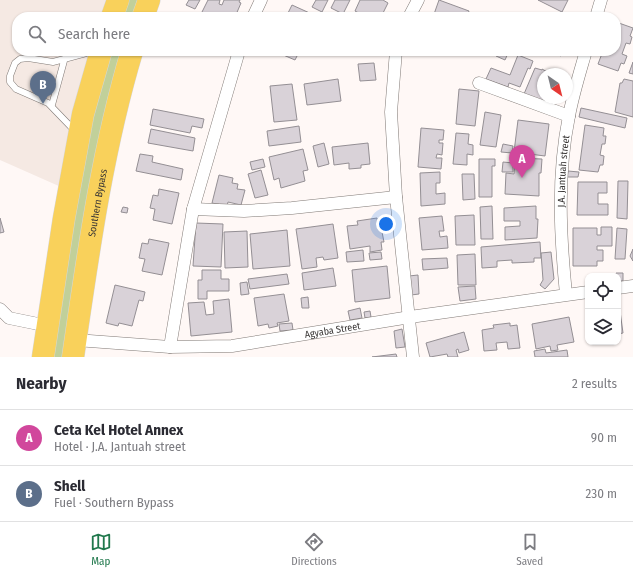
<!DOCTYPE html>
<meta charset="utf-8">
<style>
body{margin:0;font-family:"Fira Sans Condensed",sans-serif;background:#f2f2f3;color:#2b2b33}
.controls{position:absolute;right:12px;bottom:12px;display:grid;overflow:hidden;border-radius:8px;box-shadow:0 1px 3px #0004}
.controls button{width:36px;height:36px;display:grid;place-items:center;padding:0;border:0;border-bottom:1px solid #e1e1e2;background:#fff;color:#2b2b33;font:20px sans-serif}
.compass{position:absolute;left:537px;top:68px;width:36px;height:36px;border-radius:50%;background:#fff;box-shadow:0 1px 3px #0004;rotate:145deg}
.you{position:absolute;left:386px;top:224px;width:14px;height:14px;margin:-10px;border:3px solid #fff;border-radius:50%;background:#1a73e8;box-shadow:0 0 0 6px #1a73e833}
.badge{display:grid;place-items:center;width:26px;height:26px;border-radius:50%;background:#20784c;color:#fff;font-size:13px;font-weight:700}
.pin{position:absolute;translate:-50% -33px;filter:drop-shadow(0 1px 2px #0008)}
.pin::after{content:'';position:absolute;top:21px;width:14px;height:12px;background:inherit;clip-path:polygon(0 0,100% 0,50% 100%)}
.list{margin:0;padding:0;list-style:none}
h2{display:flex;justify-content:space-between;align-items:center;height:52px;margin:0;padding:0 16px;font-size:17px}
h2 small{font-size:13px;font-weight:400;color:#7c7c81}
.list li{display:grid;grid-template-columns:26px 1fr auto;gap:12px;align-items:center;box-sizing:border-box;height:56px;padding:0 16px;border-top:1px solid #e1e1e2}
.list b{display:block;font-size:15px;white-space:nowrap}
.list p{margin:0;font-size:13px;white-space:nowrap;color:#7c7c81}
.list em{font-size:13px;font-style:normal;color:#7c7c81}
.icon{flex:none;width:22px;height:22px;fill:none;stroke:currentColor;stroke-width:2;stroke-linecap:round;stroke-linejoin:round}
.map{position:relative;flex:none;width:633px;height:357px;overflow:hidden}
.search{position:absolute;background:#fff;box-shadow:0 1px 3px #0004;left:12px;right:12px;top:12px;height:44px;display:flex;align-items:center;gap:10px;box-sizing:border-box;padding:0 14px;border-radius:16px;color:#7c7c81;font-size:15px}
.sheet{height:164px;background:#fff}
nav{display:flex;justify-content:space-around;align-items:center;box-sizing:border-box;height:56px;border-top:1px solid #e1e1e2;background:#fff;font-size:11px;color:#7c7c81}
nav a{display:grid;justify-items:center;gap:2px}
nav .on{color:#20784c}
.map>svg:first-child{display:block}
.built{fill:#f5e9e3}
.green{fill:#c1d09a}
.building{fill:#d9d2d8;stroke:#948f94}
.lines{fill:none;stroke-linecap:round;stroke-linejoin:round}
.lane-casing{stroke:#817a76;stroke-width:7}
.street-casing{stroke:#817a76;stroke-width:13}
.highway-casing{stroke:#d7d7d7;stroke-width:23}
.lane{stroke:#fff;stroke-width:6}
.street{stroke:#fff;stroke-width:12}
.highway{stroke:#f9d15b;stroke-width:22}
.labels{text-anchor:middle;stroke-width:4;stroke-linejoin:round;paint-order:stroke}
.street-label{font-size:10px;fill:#393635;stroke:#fff}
</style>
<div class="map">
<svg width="633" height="357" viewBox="0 0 633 357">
<rect width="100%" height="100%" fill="#fff8f6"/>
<path class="built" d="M0 0H110L104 17H17V51H92L61 187 0 160Z"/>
<path class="green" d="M128 0H138L132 17H123Z
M112 51H122L69 357H51L89 126Z"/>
<path class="building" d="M189 0H200L195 9 186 5Z
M208 0H220L219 4 222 5 224 0H240L239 2 241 3 235 17H208L201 14Z
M316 0H328L322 12 312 7Z
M335 0H350L343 14 331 8Z
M360 0H383L388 3 381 17H366L355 11Z
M439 0 469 11 467 17H433Z
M538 0H568L562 12Z
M292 5 314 15 313 17H286Z
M616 22 633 28 630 36 632 37 630 44 626 43 622 54 627 56 624 64 621 63 618 71 598 64 603 51H616Z
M209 51H223H221L218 55Z
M274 51H292L298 54 295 60Z
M498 51H509L505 60 496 56Z
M551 51H564L561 56Z
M518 55 533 61 530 69 528 68 520 87 509 83 508 87 486 79 491 68 510 75Z
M633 62V74L629 73Z
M374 63 376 80 360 81 358 64Z
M535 68 542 70V69L551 74H543V98H558L557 101 553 99 551 104 524 94Z
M338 79 341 101 307 105 304 84Z
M624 79 633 81V117L615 112 620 83H622Z
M292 84 297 120 274 122 270 86Z
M459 89 479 91 475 126 456 124Z
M581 108 627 118 625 128 579 117Z
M153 109 204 119 202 128 192 126 190 133 150 125Z
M485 112 501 115 496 147 480 145Z
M518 120 549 124 545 156 514 152Z
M585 125 604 128 603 136H606L605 144H602L600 155 604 156 603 165H600L598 172 579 170Z
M299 126 301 142 269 146 267 131Z
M421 128 444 130 443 140H439V143H443L442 155 437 154 436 158H442L441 169 418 167Z
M151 129 195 138 193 151 148 143Z
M456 133 469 134 468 144 473 145V155L467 154V165L453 164Z
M324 143 329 164 318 167 313 146Z
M368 143 370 164 361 165V168L349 169V163L334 165 332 147Z
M503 144 513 146 512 153 501 152Z
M303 149 308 170 303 171 305 181 281 188 279 178 274 180 269 157Z
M140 154 153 156 152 162 183 169 181 180 136 171Z
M515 158 542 159 541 173H539V196L505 194 506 173 514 174Z
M263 159 265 167 252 170 250 162Z
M479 159H495V166H492V197H479Z
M503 162 513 163V172H502Z
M261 170 268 195 255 198 248 174Z
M568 171 579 172 578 177H567Z
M440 172V183H436V194L445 193V204L421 206 420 173Z
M462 174H474L475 199 463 200Z
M219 175 233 178 232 183 238 184 237 189 245 190 241 205 228 202 227 206 212 203Z
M618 181H628L627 219 617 218Z
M578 182H607V193H598V204H608V215H577Z
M159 189 179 193 172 224 153 220 155 209 150 208 153 195 158 196Z
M492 206 493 239H481L480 207Z
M536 206V219H538L537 238 505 240V227L520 226V221H504V208Z
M123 207 128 208 127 213 121 212Z
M474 215 475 245H456L455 216Z
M442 216 444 231H439L440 237 447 236 448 248 422 250 419 218Z
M0 218 4 232 0 233Z
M377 218 378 227H381L384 242H381L382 250 370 252V246L350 249 347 226 358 225 357 221Z
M196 223 223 224 221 267 193 266Z
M333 224 338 258 324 260 323 257 316 258 317 267 302 269 296 229Z
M601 227H612V246H597V250H603V261H597V266H573V228H597V235H601Z
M617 228 627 229 625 259H615Z
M287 230 290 266 253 269 250 234Z
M247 231 248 267 225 268 224 232Z
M149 239 169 243 162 275 142 271 145 259 139 258 142 243 148 244Z
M540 242 541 258H534V262L512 263V260L497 261V267L482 268 481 247Z
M633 249V261L630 256Z
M363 250 364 261 347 262 346 252Z
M381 252 382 259 370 260 369 253Z
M551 252 554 279 545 289 540 285 543 280 541 253Z
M475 254 476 285H458L457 255Z
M447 258 448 268 423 270 422 259Z
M387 266 390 298 355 302 352 270Z
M333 268 336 286 304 290 302 273Z
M202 270H221V279H229V291H207V299H198V280H202Z
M616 273H623V281H618Z
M287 274 289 284 250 289 248 279Z
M418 275 419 294 411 295 409 276Z
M247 282 249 294 241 295 240 283Z
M115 285 145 292 143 301 139 300 132 326 119 323 118 326 106 323Z
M475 286 476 299 460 301 458 287Z
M284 294 289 321 277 323 278 326 269 328 268 324 258 326 254 298Z
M308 297 309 308H302L301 298Z
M229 299 232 332 191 336 188 303 204 302 206 315 214 314 213 301Z
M360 308 362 318 350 320 348 311Z
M370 311 371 317 365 318 364 312Z
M618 311H620L623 333 618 334Z
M569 317 574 342 557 345 558 350 551 351 550 346 536 349 532 324Z
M292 323 293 330 280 331 279 324Z
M510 323V326L517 325 520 348 508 349 507 342 496 343 497 350 484 351 482 330 494 328 493 325Z
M402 329 405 347 396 348 394 331Z
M464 332 469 350 459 353 458 349 456 350 458 357H448L447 354 430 357 426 343Z
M545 349 546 353 567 350 568 357H535L534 351Z
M396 354 397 357H372Z"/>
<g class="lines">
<g class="lane-casing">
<path id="lane" d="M52 105 64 61
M75 131 48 103 16 89 10 82V76L15 63 20 59 28 58 53 62 94 51"/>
</g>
<g class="street-casing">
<g id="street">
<path d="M253 17 261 0"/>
<path d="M409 17 418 0"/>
<path d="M596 17 601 0"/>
<path d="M396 51 391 112 396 197 413 357"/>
<path d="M479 83 569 116"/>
<path d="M193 209 244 211 292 208 396 197"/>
<path d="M618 288 633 286"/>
<path id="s1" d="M566 294C560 234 557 175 569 116 573 94 580 72 586 51"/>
<path d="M0 309 9 318 48 326"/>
<path id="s2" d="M76 340 170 347 232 346 410 317 588 292"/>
<path d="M170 347 193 209 239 51"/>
</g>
</g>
<g class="highway-casing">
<g id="highway">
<path d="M112 17 118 0"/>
<path d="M143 17 149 0"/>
<path d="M43 357 64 218 83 114 101 51"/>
<path id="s3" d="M73 357C88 254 102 151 132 51"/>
</g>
</g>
<use href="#lane" class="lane"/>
<use href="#street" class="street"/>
<use href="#highway" class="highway"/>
</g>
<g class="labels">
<g class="street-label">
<text dy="4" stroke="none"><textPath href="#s1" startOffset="123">J.A. Jantuah street</textPath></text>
<text dy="4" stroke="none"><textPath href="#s3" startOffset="156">Southern Bypass</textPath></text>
<text dy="4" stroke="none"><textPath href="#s2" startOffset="258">Agyaba Street</textPath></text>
</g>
</g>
</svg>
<div class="controls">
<button><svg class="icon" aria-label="locate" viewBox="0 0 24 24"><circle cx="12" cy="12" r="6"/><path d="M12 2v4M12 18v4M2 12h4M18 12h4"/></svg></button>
<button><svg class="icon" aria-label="layers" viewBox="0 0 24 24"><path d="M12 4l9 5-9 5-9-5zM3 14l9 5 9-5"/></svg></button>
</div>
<svg class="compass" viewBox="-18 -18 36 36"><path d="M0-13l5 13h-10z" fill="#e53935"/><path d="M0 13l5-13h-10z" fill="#7c7c81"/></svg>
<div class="you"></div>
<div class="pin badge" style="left:522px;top:178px;background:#d1479c">A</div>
<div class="pin badge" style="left:43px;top:104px;background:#5c6f8a">B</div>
<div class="search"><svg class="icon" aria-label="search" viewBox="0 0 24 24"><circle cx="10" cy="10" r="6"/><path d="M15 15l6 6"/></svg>Search here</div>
</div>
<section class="sheet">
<h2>Nearby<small>2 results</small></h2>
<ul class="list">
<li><span class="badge" style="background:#d1479c">A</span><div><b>Ceta Kel Hotel Annex</b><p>Hotel · J.A. Jantuah street</p></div><em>90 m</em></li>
<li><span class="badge" style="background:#5c6f8a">B</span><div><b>Shell</b><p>Fuel · Southern Bypass</p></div><em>230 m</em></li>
</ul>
</section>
<nav>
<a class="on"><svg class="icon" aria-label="map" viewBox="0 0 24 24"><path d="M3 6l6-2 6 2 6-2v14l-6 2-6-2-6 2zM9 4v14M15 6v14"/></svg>Map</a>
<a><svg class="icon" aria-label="directions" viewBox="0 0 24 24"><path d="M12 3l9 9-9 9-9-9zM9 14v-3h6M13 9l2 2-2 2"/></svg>Directions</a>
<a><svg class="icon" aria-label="saved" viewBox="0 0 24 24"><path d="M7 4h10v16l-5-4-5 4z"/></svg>Saved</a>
</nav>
